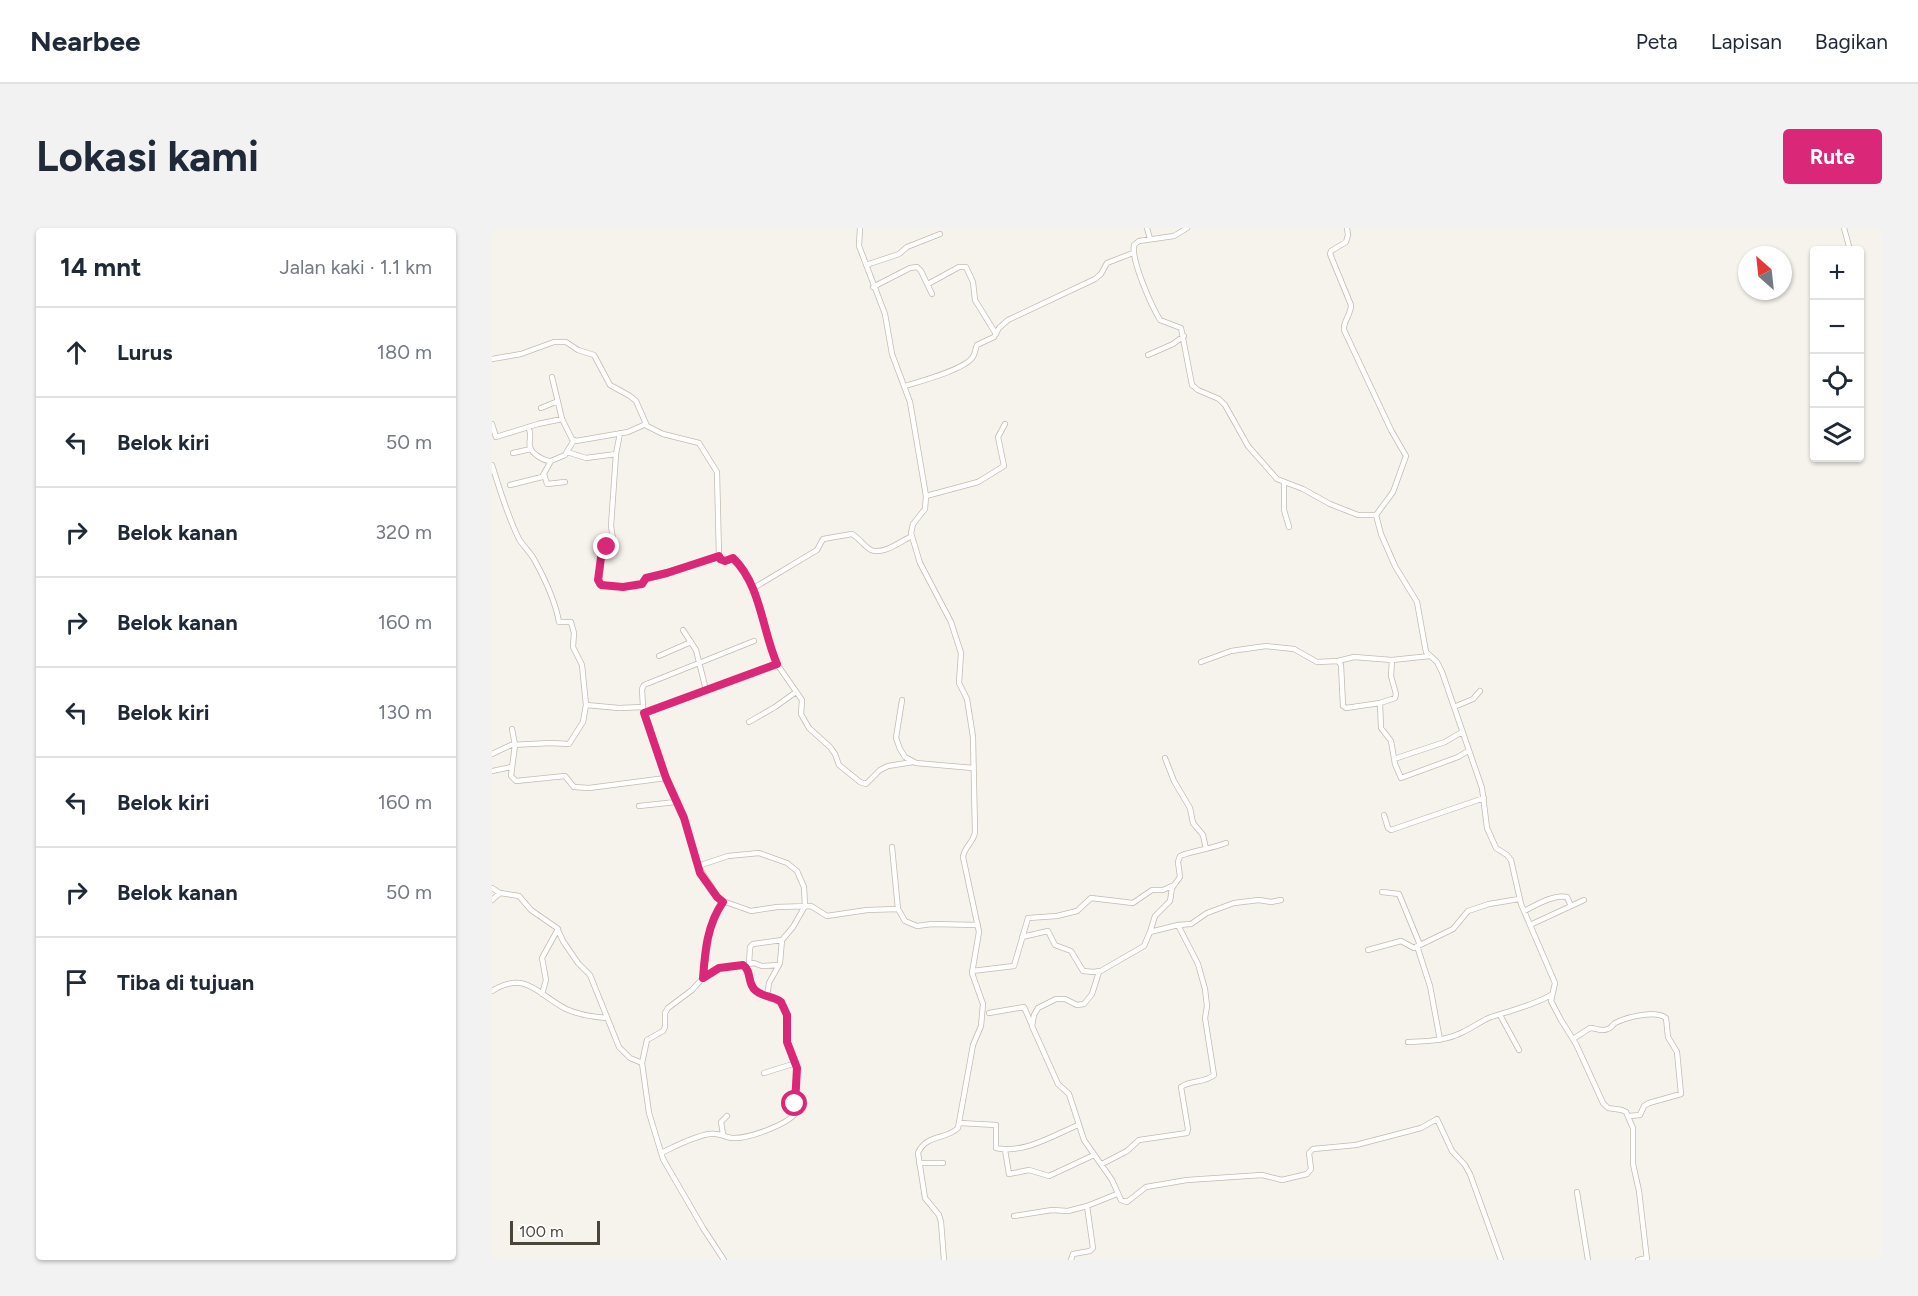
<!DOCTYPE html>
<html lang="id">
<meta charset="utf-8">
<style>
body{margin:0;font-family:Figtree,sans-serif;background:#f2f2f3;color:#1f2937}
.controls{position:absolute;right:18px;top:18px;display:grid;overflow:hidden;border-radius:6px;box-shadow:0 2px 4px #0004}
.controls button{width:54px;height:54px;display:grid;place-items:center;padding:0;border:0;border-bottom:2px solid #e0e1e3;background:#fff;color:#1f2937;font:30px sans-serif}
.compass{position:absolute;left:1246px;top:18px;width:54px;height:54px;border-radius:50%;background:#fff;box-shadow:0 2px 4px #0004;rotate:333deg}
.scale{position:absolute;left:18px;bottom:15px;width:90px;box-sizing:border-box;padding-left:6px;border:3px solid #4b4439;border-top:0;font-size:16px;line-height:21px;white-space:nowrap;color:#4b4439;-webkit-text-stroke:4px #fff;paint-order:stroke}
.stop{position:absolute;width:18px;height:18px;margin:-14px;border:4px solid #db2777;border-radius:50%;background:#fff}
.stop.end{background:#db2777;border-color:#fff;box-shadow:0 2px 6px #0008}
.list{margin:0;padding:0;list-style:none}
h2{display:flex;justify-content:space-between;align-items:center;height:78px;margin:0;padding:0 24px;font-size:26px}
h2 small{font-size:20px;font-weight:400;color:#747a83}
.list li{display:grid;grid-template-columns:39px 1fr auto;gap:18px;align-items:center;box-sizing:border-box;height:90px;padding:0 24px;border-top:2px solid #e0e1e3}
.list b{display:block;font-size:22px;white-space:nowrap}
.list em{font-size:20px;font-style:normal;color:#747a83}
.icon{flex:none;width:33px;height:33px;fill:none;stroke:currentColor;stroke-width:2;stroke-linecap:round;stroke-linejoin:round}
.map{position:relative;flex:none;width:1390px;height:1032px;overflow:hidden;border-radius:6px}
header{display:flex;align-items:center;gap:36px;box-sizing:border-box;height:84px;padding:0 30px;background:#fff;border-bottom:2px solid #e0e1e3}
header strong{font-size:28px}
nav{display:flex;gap:33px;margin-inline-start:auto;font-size:21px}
.intro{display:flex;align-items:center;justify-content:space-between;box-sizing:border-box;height:144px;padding:0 36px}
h1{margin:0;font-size:42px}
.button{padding:15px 27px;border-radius:6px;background:#db2777;color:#fff;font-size:21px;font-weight:700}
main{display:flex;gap:36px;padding:0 36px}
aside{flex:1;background:#fff;border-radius:6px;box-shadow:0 2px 4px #0004}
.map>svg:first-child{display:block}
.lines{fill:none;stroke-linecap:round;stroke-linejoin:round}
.minor-casing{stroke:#c2bbae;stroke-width:6}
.minor{stroke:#fff;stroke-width:4.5}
.route{stroke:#db2777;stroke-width:8}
</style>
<header>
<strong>Nearbee</strong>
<nav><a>Peta</a><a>Lapisan</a><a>Bagikan</a></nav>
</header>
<div class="intro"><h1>Lokasi kami</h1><a class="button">Rute</a></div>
<main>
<aside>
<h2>14 mnt<small>Jalan kaki · 1.1 km</small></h2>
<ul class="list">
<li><svg class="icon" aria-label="ahead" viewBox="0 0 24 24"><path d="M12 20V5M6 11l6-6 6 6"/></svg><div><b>Lurus</b></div><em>180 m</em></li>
<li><svg class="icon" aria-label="left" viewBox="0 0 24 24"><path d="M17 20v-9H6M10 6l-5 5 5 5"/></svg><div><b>Belok kiri</b></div><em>50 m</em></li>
<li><svg class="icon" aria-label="right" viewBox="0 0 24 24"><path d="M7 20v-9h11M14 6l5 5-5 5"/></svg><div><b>Belok kanan</b></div><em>320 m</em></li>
<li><svg class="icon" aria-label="right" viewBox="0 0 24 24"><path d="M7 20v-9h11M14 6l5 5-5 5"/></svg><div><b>Belok kanan</b></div><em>160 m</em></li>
<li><svg class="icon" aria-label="left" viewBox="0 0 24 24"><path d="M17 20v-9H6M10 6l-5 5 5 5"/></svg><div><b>Belok kiri</b></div><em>130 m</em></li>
<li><svg class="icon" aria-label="left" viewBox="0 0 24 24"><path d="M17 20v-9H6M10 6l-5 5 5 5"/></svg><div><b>Belok kiri</b></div><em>160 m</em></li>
<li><svg class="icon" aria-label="right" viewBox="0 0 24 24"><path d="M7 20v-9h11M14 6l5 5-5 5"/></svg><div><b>Belok kanan</b></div><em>50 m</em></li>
<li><svg class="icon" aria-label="arrive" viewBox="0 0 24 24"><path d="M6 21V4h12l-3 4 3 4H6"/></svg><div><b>Tiba di tujuan</b></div></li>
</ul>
</aside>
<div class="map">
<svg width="1390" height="1032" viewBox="0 0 1390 1032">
<rect width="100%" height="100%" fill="#f6f3ec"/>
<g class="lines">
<g class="minor-casing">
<path id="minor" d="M368 0 367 18 393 86 400 126 418 174 434 268 433 281 421 296 419 305 428 335 459 394 469 425 467 455 475 471 481 509 483 604C482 614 472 619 471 629L487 704 480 745 491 776 489 798 481 817 466 900C454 912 434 906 426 925L433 970 447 987 449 994 452 1032
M655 0 658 11
M695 0 682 8 647 13 642 17C639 32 659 77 668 92L689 100 700 157 706 162 727 171 733 177 756 218 785 251 811 261 838 276 866 287H884L889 306 903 338 925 374 934 424 945 434 950 444 990 560 995 600 1004 620 1015 627 1019 632 1029 676 1063 755 1059 773 1069 792 1084 816 1111 875 1116 880 1130 882 1134 884 1141 900V936L1147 963 1155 1032
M855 0 856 7 854 14 839 23 838 26 859 77C859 87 851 93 852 102L899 202 914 228 901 264 884 287
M1352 0 1358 22
M374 37 407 26 415 19 448 6
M436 56 467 39H474L481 54 483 72 504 106
M381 59 418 40 425 39 429 43 440 66
M656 127 681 116 692 108
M0 131 29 126 62 114H74L86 122 102 127 118 157 138 168 144 173 155 198 171 206 207 215 225 244 227 329 233 333 241 330C269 357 270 402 285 436L152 485
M60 149 70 191
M413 158C429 153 471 142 480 130 483 127 483 121 485 117L502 109 507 100 516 92 603 51 609 46 615 35 641 25
M49 180 66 173
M0 196 4 209 46 196 70 191 80 211 84 213 136 204 154 196
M36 199C41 208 36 212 38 219 40 226 52 233 59 233
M128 205 124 226 119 298 121 311 117 317 110 322 107 356 131 359 150 356 154 350 227 329
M75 224 94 230 124 226
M21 225 39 221
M0 237C8 262 15 287 27 311 32 319 39 325 43 333 54 353 63 372 67 394H79L82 405 81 419 90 437 94 477 127 480 151 479 174 550 192 590 206 638 228 672 259 683 285 679 319 678 335 688 375 682 406 681
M52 246 55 256 73 254
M792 255V282L797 299
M18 257 50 249 59 233 73 227 82 212
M434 268 486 254 512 238 506 209 513 196
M260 361 325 322 331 311 360 306C367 310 372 318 379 322 392 327 409 313 420 308
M191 402 204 422 214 462
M167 428 199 414
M846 433 862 429 900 432
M709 434 739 423 774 418 802 421 825 434 846 433 849 437 851 478 854 480 888 475 903 470 904 466 899 448 900 432 938 428
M285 436 310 472 309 486 317 500 338 519 343 526 347 537 368 554 374 556 388 542 396 538 421 534
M410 472 404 510 408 521 413 529 424 535 481 540
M888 475 889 500 899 513 903 536 909 550 966 529 976 523
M151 479 150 461 152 457 262 413
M962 479 981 471 988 463
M257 494 283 479 304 464
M20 501 23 517 19 548 24 553 73 548 82 559 97 560 174 550
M0 526 19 517 59 515 77 516 91 494 94 477
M673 530 682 553 698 580 701 595 711 607 714 621
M902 531 953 514 970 504
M0 543 19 539
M147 578 184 574
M892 587 896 600 899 602 992 570
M734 615C719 621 703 622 688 628L686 634 688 649 680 660 678 673 663 688 658 704 686 697 699 696 715 685 742 675 767 672 779 674 789 672
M400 619 406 681 413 693 425 698 440 696 486 697
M206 638 236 628 267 625 295 635 305 643 312 659 313 678 301 699 290 712 288 735 277 755 275 768
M0 660 8 665 27 668 39 682 65 700 71 713 86 735 98 747 127 819 138 830 150 835
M890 664 907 666 928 717
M0 672 8 665
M231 674 222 688 218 703 211 750 200 762 176 780 173 785V799L171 803 155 812 150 835 157 885 171 931 211 1000 232 1032
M1032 683C1044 677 1062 666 1075 669L1079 678
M1038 697 1092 672
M658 704 652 718 607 744 600 766 592 776 585 777 573 771H564L546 780 542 787 540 798 566 856 577 866 592 912 620 952 629 972 635 974 654 959 695 952 770 947 790 952 815 946 819 941 817 925 821 921 864 917 929 900 945 891 960 923 973 937 978 946 1009 1032
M530 709 556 703 563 717 579 723 591 743 602 744 607 743
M925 718 938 758 948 812
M876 722 909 713 922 720 961 701 976 683 997 676 1027 671
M257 736 258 719 261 716 290 712
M257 736 262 735 270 738 287 737
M480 743 522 738 536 690 565 688 585 683 599 670 641 675 660 662H671L680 658
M0 763C34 742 45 766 74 781 87 787 101 789 115 790
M50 766 54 752 50 730 66 701
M497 785 532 779 539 795
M1008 787 1027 822
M1081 811 1098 800C1104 800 1109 804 1116 801 1119 800 1121 797 1123 795 1135 789 1163 782 1174 790L1176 809 1185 824 1189 866 1157 875 1152 878 1148 887 1137 888
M916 814C935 813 954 813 971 804 980 800 989 793 999 789 1020 782 1040 778 1059 767
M272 845 304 835
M468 895 504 897V920C531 926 561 908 586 897
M231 906 229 894 235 888
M513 922 517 946 537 942 557 948 602 927
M169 925C184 918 200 909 217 906 227 904 231 909 240 910 256 911 295 897 305 884L302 870 305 840 295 814V787L289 774C282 768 270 770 263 762 255 755 260 743 251 737L227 740 211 750
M427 935H451
M610 936 635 923 647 912 695 905 696 901 689 859C699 852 713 855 722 847L713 790 715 778 713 761 706 736 686 697
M1085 964 1096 1032
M522 988 560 982 576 983 595 978 625 966
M579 1032 581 1026 598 1023 601 1020 595 978
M1146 1032 1155 1030"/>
</g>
<use href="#minor" class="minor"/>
</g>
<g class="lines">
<path class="route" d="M115 319 110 322 106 352 109 357 131 359 150 356 154 350 175 345 227 328 228 331 233 333 241 330C269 357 270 402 285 436L152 485 174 550 192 590 208 645 225 669 231 674C215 697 213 723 211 750L227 740 251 737C260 743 255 755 263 762 270 769 282 768 289 774L295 787V814L305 840 303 876"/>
</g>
</svg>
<div class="controls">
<button>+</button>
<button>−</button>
<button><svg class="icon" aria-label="locate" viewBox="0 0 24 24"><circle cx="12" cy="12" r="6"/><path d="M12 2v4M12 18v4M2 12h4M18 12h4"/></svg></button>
<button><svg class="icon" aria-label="layers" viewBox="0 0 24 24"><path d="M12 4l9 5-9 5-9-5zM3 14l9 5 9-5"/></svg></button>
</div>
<svg class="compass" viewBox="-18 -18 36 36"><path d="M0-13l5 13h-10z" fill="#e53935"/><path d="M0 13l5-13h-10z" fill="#747a83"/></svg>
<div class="scale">100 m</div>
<div class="stop" style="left:303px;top:876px"></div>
<div class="stop end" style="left:115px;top:319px"></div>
</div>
</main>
